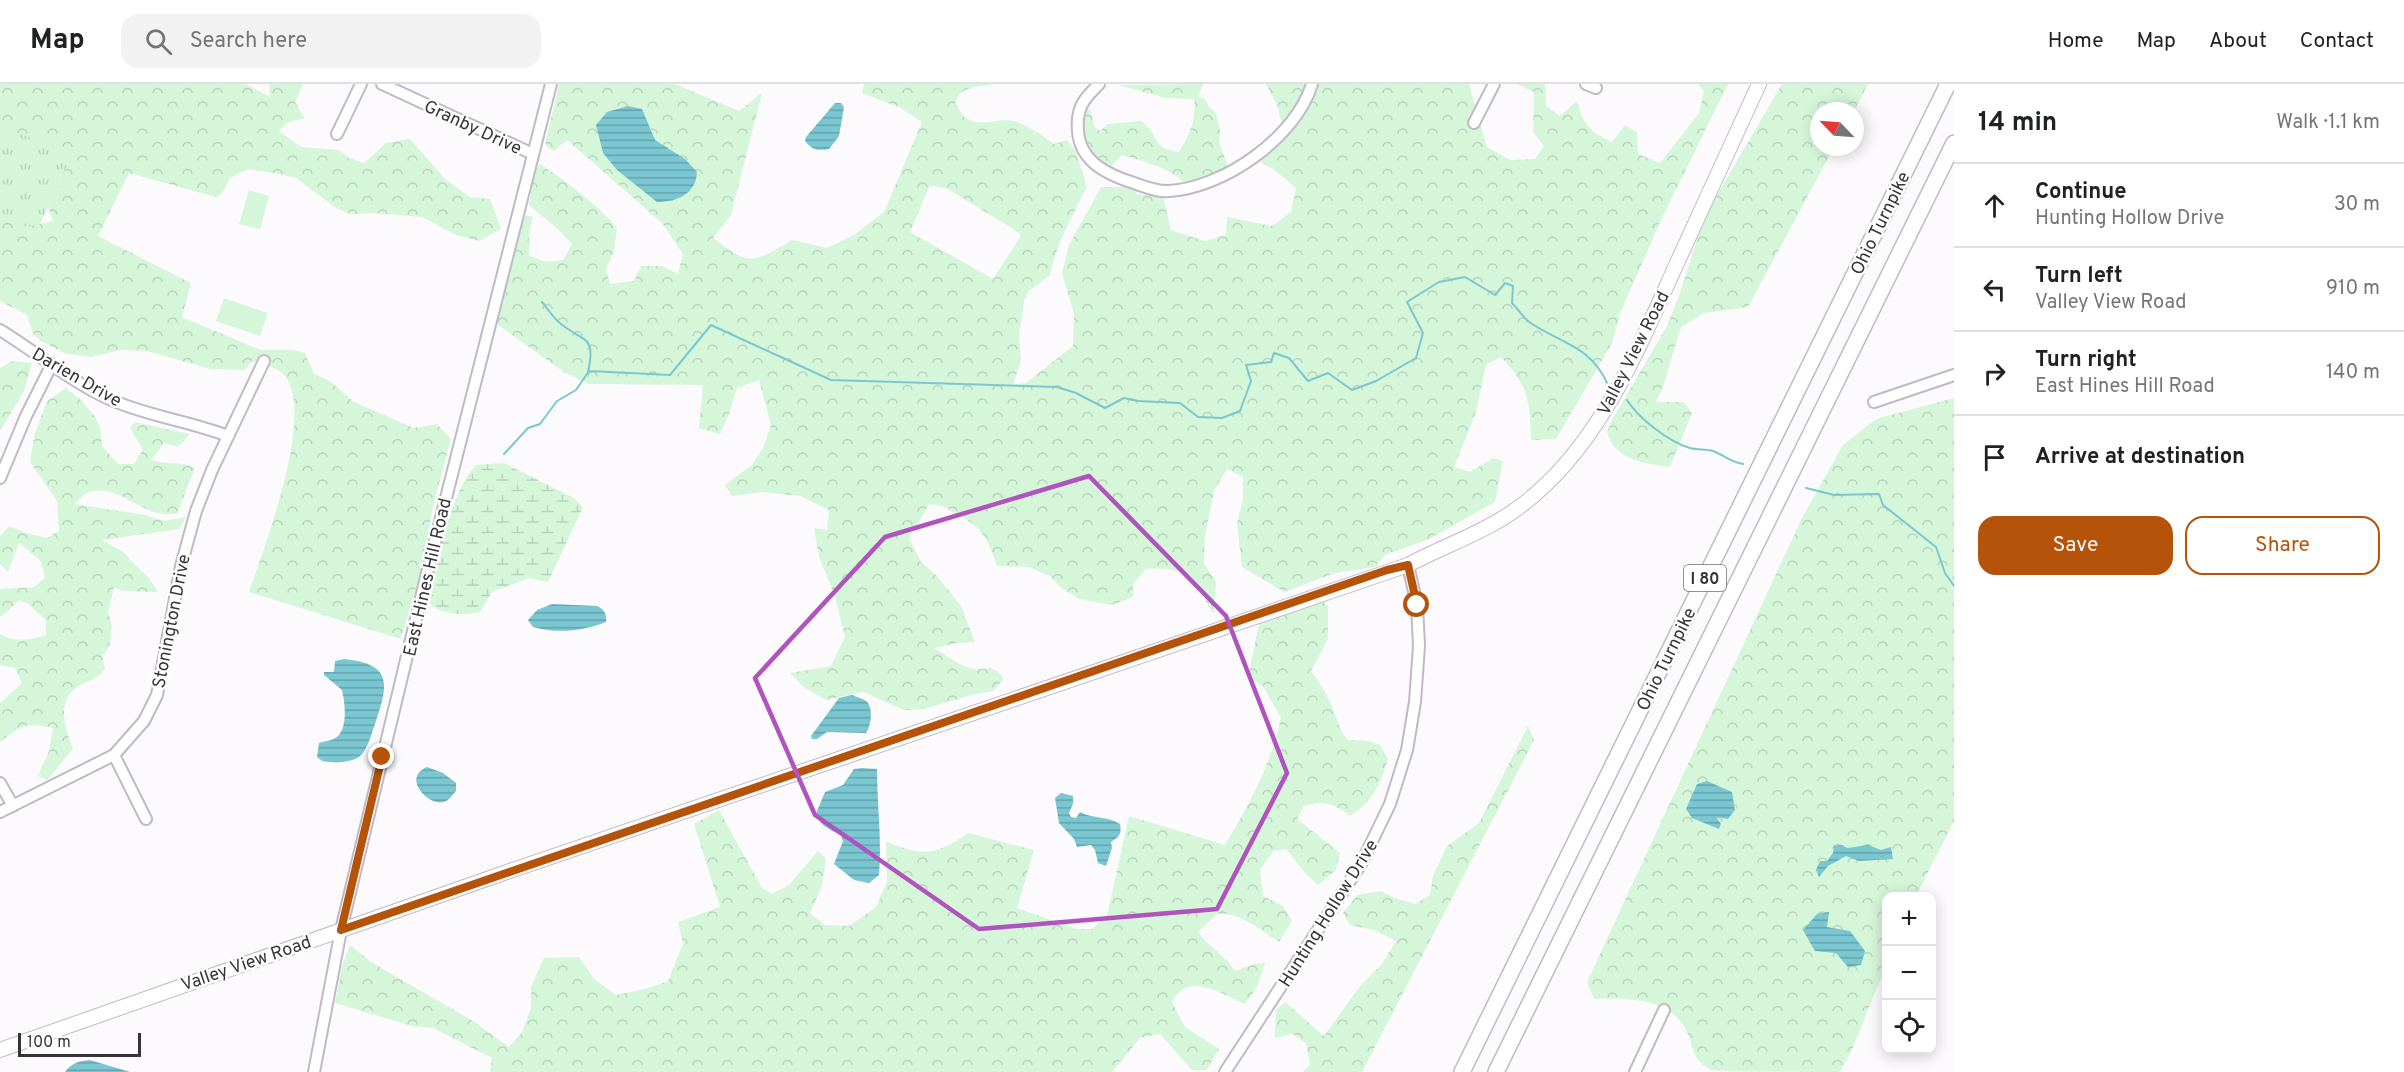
<!DOCTYPE html>
<meta charset="utf-8">
<style>
body{margin:0;font-family:Overpass,sans-serif;background:#f2f2f2;color:#202124}
.controls{position:absolute;right:18px;bottom:18px;display:grid;overflow:hidden;border-radius:12px;box-shadow:0 3px 15px #0003}
.controls button{width:54px;height:54px;display:grid;place-items:center;padding:0;border:0;border-bottom:2px solid #e0e0e0;background:#fff;color:#202124;font:30px sans-serif}
.compass{position:absolute;left:1810px;top:18px;width:54px;height:54px;border-radius:50%;background:#fff;box-shadow:0 3px 15px #0003;rotate:295deg}
.scale{position:absolute;left:18px;bottom:15px;width:123px;box-sizing:border-box;padding-left:6px;border:3px solid #373339;border-top:0;font-size:16px;line-height:21px;white-space:nowrap;color:#373339;-webkit-text-stroke:4px #fff;paint-order:stroke}
.stop{position:absolute;width:18px;height:18px;margin:-14px;border:4px solid #b45309;border-radius:50%;background:#fff}
.stop.end{background:#b45309;border-color:#fff;box-shadow:0 2px 6px #0008}
.list{margin:0;padding:0;list-style:none}
h2{display:flex;justify-content:space-between;align-items:center;height:78px;margin:0;padding:0 24px;font-size:26px}
h2 small{font-size:20px;font-weight:400;color:#757577}
.list li{display:grid;grid-template-columns:39px 1fr auto;gap:18px;align-items:center;box-sizing:border-box;height:84px;padding:0 24px;border-top:2px solid #e0e0e0}
.list b{display:block;font-size:22px;white-space:nowrap}
.list p{margin:0;font-size:20px;white-space:nowrap;color:#757577}
.list em{font-size:20px;font-style:normal;color:#757577}
.actions{display:flex;gap:12px;padding:18px 24px}
.actions a{flex:1;padding:14px 0;border:2px solid #b45309;border-radius:18px;text-align:center;font-size:21px;color:#b45309}
.actions .main{background:#b45309;color:#fff}
.icon{flex:none;width:33px;height:33px;fill:none;stroke:currentColor;stroke-width:2;stroke-linecap:round;stroke-linejoin:round}
.map{position:relative;flex:none;width:1954px;height:988px;overflow:hidden}
header{display:flex;align-items:center;gap:36px;box-sizing:border-box;height:84px;padding:0 30px;background:#fff;border-bottom:2px solid #e0e0e0}
header strong{font-size:28px}
nav{display:flex;gap:33px;margin-inline-start:auto;font-size:21px}
.search{width:420px;height:54px;background:#f2f2f2;display:flex;align-items:center;gap:15px;box-sizing:border-box;padding:0 21px;border-radius:18px;color:#757577;font-size:22px}
main{display:flex}
aside{flex:1;background:#fff}
.map>svg:first-child{display:block}
.grass{fill:url(#grass-tufts)}
.forest{fill:url(#forest-crowns);fill-rule:evenodd}
.wetland{fill:url(#wetland-marsh)}
.pitch{fill:#d6f6da}
.water{fill:url(#water-rules)}
.lines{fill:none;stroke-linecap:round;stroke-linejoin:round}
.stream{stroke:#7ac7d1;stroke-width:2}
.minor-casing{stroke:#c1b9c7;stroke-width:14}
.major-casing{stroke:#c1b9c7;stroke-width:16}
.highway-casing{stroke:#c1b9c7;stroke-width:18}
.minor{stroke:#fff;stroke-width:10}
.major{stroke:#fff;stroke-width:14}
.highway{stroke:#fff;stroke-width:15}
.route{stroke:#b45309;stroke-width:8}
.marked{fill:none;stroke:#b053be;stroke-width:4.5;stroke-linejoin:round}
.labels{text-anchor:middle;stroke-width:5;stroke-linejoin:round;paint-order:stroke}
.shield{fill:#fff;stroke:#737074;stroke-width:1.5}
.shield-label{font-size:16px;font-weight:bold;fill:#373339}
.street-label{font-size:18px;fill:#373339;stroke:#fff}
</style>
<header>
<strong>Map</strong>
<div class="search"><svg class="icon" aria-label="search" viewBox="0 0 24 24"><circle cx="10" cy="10" r="6"/><path d="M15 15l6 6"/></svg>Search here</div>
<nav><a>Home</a><a>Map</a><a>About</a><a>Contact</a></nav>
</header>
<main>
<div class="map">
<svg width="1954" height="988" viewBox="0 0 1954 988">
<defs>
<pattern id="grass-tufts" width="24" height="20" patternUnits="userSpaceOnUse" patternTransform="scale(1.5)"><rect width="24" height="20" fill="#d6f6da"/><path d="M3 7l-1-3M5 7V3M7 7l1-3M15 17l-1-3M17 17v-4M19 17l1-3" fill="none" stroke="#b8d3bc"/></pattern>
<pattern id="forest-crowns" width="20" height="18" patternUnits="userSpaceOnUse" patternTransform="scale(1.5)"><rect width="20" height="18" fill="#d6f6da"/><path d="M2 6a3 3 0 1 1 6 0M12 15a3 3 0 1 1 6 0" fill="none" stroke="#b8d3bc"/></pattern>
<pattern id="wetland-marsh" width="20" height="14" patternUnits="userSpaceOnUse" patternTransform="scale(1.5)"><rect width="20" height="14" fill="#d6f6da"/><path d="M1 5h8M5 5V1M11 12h8M15 12V8" fill="none" stroke="#b8d3bc"/></pattern>
<pattern id="water-rules" width="6" height="5" patternUnits="userSpaceOnUse" patternTransform="scale(1.5)"><rect width="6" height="5" fill="#7ac7d1"/><path d="M0 2.5h6" fill="none" stroke="#65a2ab"/></pattern>
</defs>
<rect width="100%" height="100%" fill="#fcfafd"/>
<path class="grass" d="M0 0 98 14 27 169 0 156Z"/>
<path class="forest" d="M0 0H246L270 13 269 0H303L295 18 304 34 287 39 279 47 301 63 339 66 349 74 364 79 386 59 410 55 445 95 470 113 490 115 501 145 479 157 456 151 422 133 373 129 350 130 336 124 296 94 274 89 247 85 230 94 223 108 216 113 129 89 98 152 191 199 182 233 260 266H293L305 269 314 290 330 297 354 318 414 344 437 340 451 355 433 422 423 480 401 555 249 508C263 467 319 322 282 289 275 282 261 280 252 277L245 286 210 285 147 267 119 266 92 273 64 269 41 257 33 250 27 231 0 217V131L27 143 53 137 48 123 73 68 0 43Z
M559 0H675L739 27 762 9 731 131 713 154C750 183 753 179 792 156L827 164 855 150 884 128 922 38 901 24 862 9 864 0H994C977 4 962 0 955 19 958 23 962 31 966 34 983 45 1000 32 1017 38 1031 43 1043 52 1054 60L1067 56 1076 68 1087 103C1072 132 1057 159 1050 191L1029 207 1024 217 1019 253 1021 276 1013 301 1026 299 1073 262 1074 230 1062 189 1069 161 1101 103H1131L1137 110 1163 113 1171 146 1205 157 1226 151 1227 133 1272 142 1291 128 1296 104 1273 85 1260 78 1301 37 1319 0H1469L1487 63 1510 76 1535 75 1544 62 1533 48 1534 8 1517 0H1545L1546 22 1560 32 1577 17C1584 42 1589 47 1612 58L1625 41 1637 48 1638 70 1660 79 1699 29 1704 7 1698 0H1728L1661 136 1621 227 1612 259 1556 355 1531 356C1530 318 1529 302 1501 273L1486 281 1476 328 1454 383 1470 388 1493 374 1503 377 1495 418 1429 455 1385 471 1375 483 1335 489 1284 508 1242 483 1237 439 1243 415V393L1227 385 1214 407 1205 452 1204 480 1216 498 1214 530C1190 495 1194 483 1146 485L1133 500V513L1112 521 1079 515 1060 503 1051 493 1029 483 997 482C988 455 982 442 956 430 946 424 941 420 929 421L909 454 921 478 936 491 961 522 975 558 957 559 934 564C945 570 957 580 969 584 985 589 991 576 1004 595L993 607 975 610 924 625 903 626 864 608 826 616 804 603 790 589 831 582 845 553 835 512 819 473 814 444 827 446 829 426 800 412 762 408 732 412 725 401 752 381 763 364 771 341 759 296 737 304 729 330 720 350 699 344 703 301 588 300 564 288 497 240 524 131 533 133 529 149V172L547 178 563 176 572 160 558 145 529 121 534 89 540 80C568 99 595 118 617 144L614 167 606 185 610 200 634 197 641 182H662L678 190 683 170 662 139 567 56 554 67 545 61ZM930 101 948 105 1018 148 1021 152 993 195 910 148Z
M1203 0 1198 12 1205 15 1209 23 1216 29 1220 46 1219 58 1229 85 1186 100C1168 83 1145 78 1122 71L1111 82 1104 83 1089 71 1083 50 1081 34 1083 27 1090 26 1095 43 1100 47 1108 40 1141 37C1161 51 1150 64 1179 68 1190 50 1196 37 1194 15L1166 14 1118 1Z
M1266 0H1307C1303 13 1295 33 1281 38L1278 23Z
M1782 0H1868L1854 27H1819V63H1834L1748 223 1704 229 1681 243 1664 300 1656 318H1684L1692 329 1670 383C1644 379 1616 377 1607 348L1612 336 1667 242 1681 206 1704 133Z
M12 277 32 279 24 307 0 347V284Z
M66 304 82 317 95 333 100 343 102 362 118 380H134L143 366 130 344 135 338 190 350 178 363 164 359 151 376C167 381 183 377 195 384L177 430C170 430 161 431 154 428 127 419 100 389 75 420L145 431 164 437 186 433 179 445 102 456 125 469 133 479 149 494 158 508 122 507 114 503 108 529 112 542 110 559 106 568 102 571 105 585C94 598 89 595 77 603 55 617 66 647 73 665L47 696 38 692 49 667 53 644C27 638 20 642 0 658V619L22 599 15 584 0 581V550C15 559 30 556 46 551V536L28 520 19 516 8 527 0 533V505L34 503 45 494 40 476 19 459 8 488 0 480V452L9 442 25 449 47 454 59 447 57 417 30 378 35 349 47 317Z
M1954 314V737L1916 812H1886V882L1851 968 1840 988C1821 988 1721 988 1711 986 1694 976 1695 970 1689 953 1675 914 1629 913 1594 915L1587 898 1802 434 1843 361 1876 335Z
M1323 517 1328 522V555L1311 587C1320 599 1328 612 1333 625 1338 637 1339 646 1348 656L1369 657 1380 661 1388 675C1380 700 1373 718 1350 732 1335 720 1323 715 1304 722L1297 735 1340 769 1336 786 1318 801 1305 789 1286 765 1273 767 1260 786 1263 812 1283 822 1292 837 1279 858C1260 846 1240 828 1217 830L1198 848C1209 863 1225 871 1235 887L1254 880 1265 879 1257 903 1245 920C1221 910 1188 886 1172 918L1185 943 1219 965 1207 986H1192L1160 950 1140 954 1112 988H490L492 974 433 944 412 942 335 919 342 882 350 861 371 878 473 937 509 963 522 948 531 924V903L544 874 579 873 594 895 616 911 648 904 668 897 683 860 678 838 720 823 694 740 719 726 762 804 772 810 789 801 818 767 826 775 822 802 810 829 825 841 849 842 876 823 887 798 886 757C923 773 935 772 968 749L1034 766 1017 824 1077 845H1092L1107 832 1129 732 1225 761C1250 718 1270 684 1281 634L1263 602 1248 594 1259 539Z
M1528 642 1534 656 1362 988H1303L1310 980 1306 959 1292 950 1275 954 1276 926 1285 918 1324 952 1360 902 1382 880 1396 857 1374 846 1350 841 1343 829 1357 811 1381 807 1394 814 1415 820 1430 811 1433 792 1447 762 1479 739Z"/>
<path class="wetland" d="M504 379 574 414 583 423 548 498 529 494 492 508 480 528C464 532 440 531 428 518L429 507C439 473 452 405 476 381Z"/>
<path class="pitch" d="M249 106 269 112 260 145 239 140Z
M224 214 268 229 260 252 216 237Z"/>
<path class="water" d="M835 19H841L844 23 839 52 829 65C818 67 812 66 805 57L806 53Z
M628 22 642 25 655 56 685 75 697 88C696 110 677 118 657 118L617 86 603 69 596 41 607 28Z
M552 520 597 522C604 525 607 530 606 538 583 547 558 550 533 543L528 536 537 526Z
M344 575C394 580 388 601 375 640 371 650 368 666 359 673 350 679 332 679 322 677L317 673 319 659C325 657 332 657 337 653 348 644 345 619 342 606L324 591V588H334L335 577Z
M852 611C856 613 862 614 866 617 874 623 871 642 866 649L827 648 817 655H812L811 652 839 614Z
M427 683 443 689 456 699V707C453 710 449 716 446 717 431 725 400 694 427 683Z
M862 684 877 685C877 721 882 755 879 791L869 799 854 796 834 780 843 757 841 752 824 742 816 733 817 727 825 708 843 701 854 685Z
M1707 697 1732 708 1735 726 1728 735 1716 733 1721 740 1719 745 1692 734 1686 725 1697 700Z
M1061 709 1073 712V720L1069 729 1071 733 1076 734 1080 728C1093 735 1108 732 1120 740 1122 750 1119 753 1111 758L1112 764 1106 782 1098 779 1095 766 1091 761 1077 763 1074 755 1059 739 1055 714Z
M1842 761 1847 764 1868 761 1881 766 1891 763 1893 775 1859 777 1846 772 1828 782 1819 793 1816 786 1820 777H1827L1833 769 1834 762Z
M1829 828 1827 843 1850 847 1865 867 1861 881 1848 883 1836 869 1815 867 1803 846 1817 830Z
M90 976 130 988H65C71 979 80 977 90 976Z"/>
<g class="lines">
<path class="stream" d="M542 218C548 225 553 234 561 240 585 259 596 251 588 288
M1627 316C1638 334 1669 358 1690 364 1697 366 1706 365 1713 367 1724 371 1730 378 1743 380
M504 370 528 344 540 340 557 317 576 306 589 287 670 291 711 241 831 296 1057 303 1076 309 1105 324 1124 314 1138 317 1180 319 1198 333 1222 334 1240 327 1251 297 1246 281 1271 278 1274 269 1289 274 1308 297 1328 289 1352 306 1376 297 1416 274 1423 249 1407 218 1439 198 1465 193 1495 211 1505 199 1513 202 1512 219C1518 225 1524 235 1532 240 1563 260 1591 262 1608 301
M1806 404 1834 411 1879 410 1883 421 1936 463 1945 489 1954 502"/>
<g class="minor-casing">
<path id="minor" d="M382 0 533 70
M1099 0C1094 5 1088 11 1084 17 1078 26 1077 37 1078 47 1080 78 1108 91 1134 99 1145 103 1158 108 1169 107 1224 104 1296 53 1312 0
M1586 0 1596 4
M1474 39 1494 0
M337 50 361 0
M0 246C36 268 70 297 109 315 147 332 189 337 228 352
M1874 318 1954 291
M0 394 26 332 52 280
M114 671 146 735
M0 699 13 722
M0 728 114 671 144 637 157 611 181 482 196 427 212 386 264 277
M314 988 341 846 426 493 551 0
M1225 988 1361 780 1390 720 1407 666 1415 618 1419 562 1417 521 1408 481
M1635 988 1664 926"/>
</g>
<g class="major-casing">
<path id="major" d="M0 966 504 789 1408 481C1445 461 1484 449 1518 424 1599 365 1637 267 1677 179 1704 119 1732 60 1759 0"/>
</g>
<g class="highway-casing">
<path id="highway" d="M1462 988 1948 0
M1496 988 1954 59"/>
</g>
<use href="#minor" class="minor"/>
<use href="#major" class="major"/>
<use href="#highway" class="highway"/>
</g>
<g class="lines">
<path class="route" d="M382 673 341 846 1387 486 1408 481 1417 521"/>
</g>
<path class="marked" d="M1089 392 1226 532 1287 689 1217 825 979 845 815 731 755 594 885 453Z"/>
<g class="labels">
<rect class="shield" x="1684" y="481" width="42" height="26" rx="4.5"/>
<g class="shield-label">
<text x="1705" y="500">I 80</text>
</g>
<g class="street-label">
<text transform="translate(473 43) rotate(25)" y="6">Granby Drive</text>
<text transform="translate(1880 139) rotate(-64)" y="6">Ohio Turnpike</text>
<text transform="translate(1633 269) rotate(-63)" y="6">Valley View Road</text>
<text transform="translate(77 293) rotate(30)" y="6">Darien Drive</text>
<text transform="translate(427 493) rotate(-77)" y="6">East Hines Hill Road</text>
<text transform="translate(171 537) rotate(-79)" y="6">Stonington Drive</text>
<text transform="translate(1666 575) rotate(-64)" y="6">Ohio Turnpike</text>
<text transform="translate(1328 829) rotate(-58)" y="6">Hunting Hollow Drive</text>
<text transform="translate(246 879) rotate(-19)" y="6">Valley View Road</text>
</g>
</g>
</svg>
<div class="controls">
<button>+</button>
<button>−</button>
<button><svg class="icon" aria-label="locate" viewBox="0 0 24 24"><circle cx="12" cy="12" r="6"/><path d="M12 2v4M12 18v4M2 12h4M18 12h4"/></svg></button>
</div>
<svg class="compass" viewBox="-18 -18 36 36"><path d="M0-13l5 13h-10z" fill="#e53935"/><path d="M0 13l5-13h-10z" fill="#757577"/></svg>
<div class="scale">100 m</div>
<div class="stop" style="left:1417px;top:521px"></div>
<div class="stop end" style="left:382px;top:673px"></div>
</div>
<aside>
<h2>14 min<small>Walk · 1.1 km</small></h2>
<ul class="list">
<li><svg class="icon" aria-label="ahead" viewBox="0 0 24 24"><path d="M12 20V5M6 11l6-6 6 6"/></svg><div><b>Continue</b><p>Hunting Hollow Drive</p></div><em>30 m</em></li>
<li><svg class="icon" aria-label="left" viewBox="0 0 24 24"><path d="M17 20v-9H6M10 6l-5 5 5 5"/></svg><div><b>Turn left</b><p>Valley View Road</p></div><em>910 m</em></li>
<li><svg class="icon" aria-label="right" viewBox="0 0 24 24"><path d="M7 20v-9h11M14 6l5 5-5 5"/></svg><div><b>Turn right</b><p>East Hines Hill Road</p></div><em>140 m</em></li>
<li><svg class="icon" aria-label="arrive" viewBox="0 0 24 24"><path d="M6 21V4h12l-3 4 3 4H6"/></svg><div><b>Arrive at destination</b></div></li>
</ul>
<div class="actions"><a class="main">Save</a><a>Share</a></div>
</aside>
</main>
